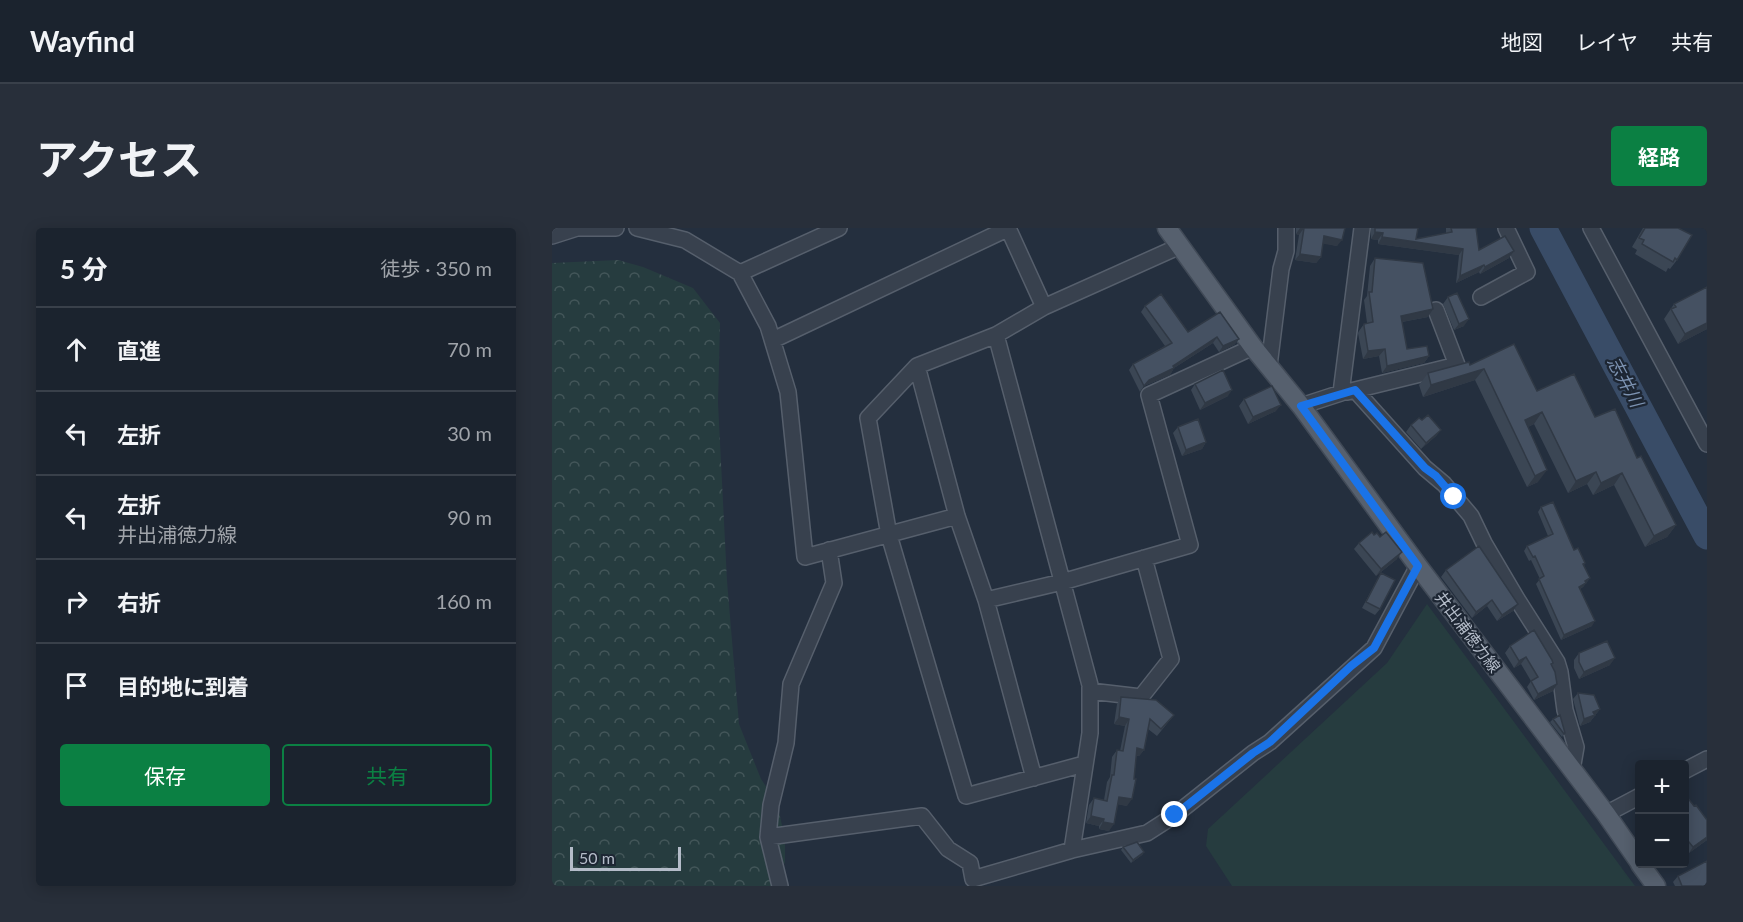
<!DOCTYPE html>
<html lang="ja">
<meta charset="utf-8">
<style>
body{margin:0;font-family:Lato,"Noto Sans JP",sans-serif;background:#282f3a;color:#f1f3f6}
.controls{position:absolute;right:18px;bottom:18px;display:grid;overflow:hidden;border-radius:6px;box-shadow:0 3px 15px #0003}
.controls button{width:54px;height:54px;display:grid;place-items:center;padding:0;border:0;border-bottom:2px solid #39404a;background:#1b232e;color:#f1f3f6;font:30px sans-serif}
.scale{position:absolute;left:18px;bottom:15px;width:111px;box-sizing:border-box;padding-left:6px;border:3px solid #b4bcc9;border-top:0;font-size:16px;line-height:21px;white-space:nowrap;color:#b4bcc9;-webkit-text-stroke:4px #1d2633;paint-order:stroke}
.stop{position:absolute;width:18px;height:18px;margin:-14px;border:4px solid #1a73e8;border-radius:50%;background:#fff}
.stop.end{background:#1a73e8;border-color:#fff;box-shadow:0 2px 6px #0008}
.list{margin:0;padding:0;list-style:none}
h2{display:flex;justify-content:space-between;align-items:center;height:78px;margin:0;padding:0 24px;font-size:26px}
h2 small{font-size:20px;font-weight:400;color:#a0a4aa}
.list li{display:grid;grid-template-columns:39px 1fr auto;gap:18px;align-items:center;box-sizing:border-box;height:84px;padding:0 24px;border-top:2px solid #39404a}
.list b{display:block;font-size:22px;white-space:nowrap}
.list p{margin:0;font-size:20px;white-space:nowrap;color:#a0a4aa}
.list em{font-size:20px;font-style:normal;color:#a0a4aa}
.actions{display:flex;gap:12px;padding:18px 24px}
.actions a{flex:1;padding:14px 0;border:2px solid #0b8043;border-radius:6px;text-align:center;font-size:21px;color:#0b8043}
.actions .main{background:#0b8043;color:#fff}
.icon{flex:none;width:33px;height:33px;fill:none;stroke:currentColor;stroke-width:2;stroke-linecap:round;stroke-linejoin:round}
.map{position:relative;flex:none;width:1155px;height:658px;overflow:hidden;border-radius:6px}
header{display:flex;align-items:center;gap:36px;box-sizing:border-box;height:84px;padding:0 30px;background:#1b232e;border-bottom:2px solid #39404a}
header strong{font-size:28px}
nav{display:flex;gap:33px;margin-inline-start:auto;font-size:21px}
.intro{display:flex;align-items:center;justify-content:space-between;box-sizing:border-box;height:144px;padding:0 36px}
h1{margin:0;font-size:42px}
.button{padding:15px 27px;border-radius:6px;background:#0b8043;color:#fff;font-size:21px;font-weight:700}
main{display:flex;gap:36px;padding:0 36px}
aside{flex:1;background:#1b232e;border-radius:6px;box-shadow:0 3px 15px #0003}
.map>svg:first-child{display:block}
.forest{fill:url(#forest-crowns)}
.pitch{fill:#263c3f}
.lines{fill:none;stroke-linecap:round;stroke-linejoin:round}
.river{stroke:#394c67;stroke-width:27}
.minor-casing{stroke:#565f6c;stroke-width:18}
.major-casing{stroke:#414a57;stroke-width:21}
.minor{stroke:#38414e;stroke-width:15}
.major{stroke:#56606e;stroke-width:18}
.wall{fill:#3b4654}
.shaded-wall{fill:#303945}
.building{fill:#455162;stroke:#303945;stroke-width:1.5}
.route{stroke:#1a73e8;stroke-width:8}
.labels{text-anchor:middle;stroke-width:4.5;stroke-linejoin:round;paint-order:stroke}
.street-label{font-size:16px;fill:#b4bcc9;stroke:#1d2633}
.water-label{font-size:18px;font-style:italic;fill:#7c92b1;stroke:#1d2633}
</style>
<header>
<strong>Wayfind</strong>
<nav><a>地図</a><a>レイヤ</a><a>共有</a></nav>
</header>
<div class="intro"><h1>アクセス</h1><a class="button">経路</a></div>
<main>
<aside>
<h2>5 分<small>徒歩 · 350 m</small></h2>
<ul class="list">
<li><svg class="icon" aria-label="ahead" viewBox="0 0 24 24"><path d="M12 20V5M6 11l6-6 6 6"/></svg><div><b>直進</b></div><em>70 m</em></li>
<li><svg class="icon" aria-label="left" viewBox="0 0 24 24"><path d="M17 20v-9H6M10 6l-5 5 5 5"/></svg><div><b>左折</b></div><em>30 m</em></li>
<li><svg class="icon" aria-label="left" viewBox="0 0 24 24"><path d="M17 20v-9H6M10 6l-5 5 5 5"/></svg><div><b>左折</b><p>井出浦徳力線</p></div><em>90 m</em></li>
<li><svg class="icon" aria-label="right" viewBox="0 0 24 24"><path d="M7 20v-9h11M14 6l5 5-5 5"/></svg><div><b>右折</b></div><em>160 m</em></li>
<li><svg class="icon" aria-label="arrive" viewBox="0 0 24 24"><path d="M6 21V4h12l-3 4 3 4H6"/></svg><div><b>目的地に到着</b></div></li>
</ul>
<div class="actions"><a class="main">保存</a><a>共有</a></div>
</aside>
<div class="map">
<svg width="1155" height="658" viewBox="0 0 1155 658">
<defs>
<pattern id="forest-crowns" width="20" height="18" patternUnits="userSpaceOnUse" patternTransform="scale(1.5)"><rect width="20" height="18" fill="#263c3f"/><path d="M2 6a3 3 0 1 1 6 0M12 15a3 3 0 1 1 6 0" fill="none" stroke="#435659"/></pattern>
</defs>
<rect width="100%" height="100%" fill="#242f3e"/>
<path class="forest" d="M66 32 91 39 141 60 168 95 166 175 175 353 187 496 209 551 225 575 233 611V634L222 658H0V35Z"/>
<path class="pitch" d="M875 376 1083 658H680L654 618 656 601 835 435Z"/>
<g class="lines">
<path class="river" d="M991 0 1155 308"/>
<g class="minor-casing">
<path id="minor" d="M85 0 133 12 188 45 216 98 236 164 253 329 405 288
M456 0 492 79
M1039 0 1155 216
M0 8 25 0H64
M188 45 287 0
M929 69 975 44 954 0
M444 107 538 457V505L520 622
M221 112 457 0
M365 138 405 288 434 372 482 550
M717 138 729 41 734 23V0
M803 162 873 240 892 256 919 288 932 315 965 371 1005 434 1008 444 1013 482 1024 519 1020 542
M795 164 905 137 884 82
M749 178 789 165 810 0
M434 372 510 354 638 317 597 167 701 119
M538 463 589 469 619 431 592 330
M532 536 414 568 337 307 316 190 365 138 444 107 492 79 628 18
M1132 543 1155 531
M1054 586 1088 568
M216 609 370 588 396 621 418 635 421 651 520 622 595 605 623 587 701 525 718 514 822 420 866 338
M228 658 216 609 219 577 234 515 239 456 282 355 277 322"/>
</g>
<g class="major-casing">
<path id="major" d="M615 0 701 119 749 178 866 338 1054 586 1088 635
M1088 636 1104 658"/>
</g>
<use href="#minor" class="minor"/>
<use href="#major" class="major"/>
</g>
<path class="wall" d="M744 0H793L785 18 771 15 769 29 764 35 743 32 747 7 744 6Z
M819 0H866L864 11 894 5V0H924L927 22 957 30 928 46 927 44 904 55 907 27 826 16V12L819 11Z
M1091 0H1126L1125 32 1118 41 1116 40 1114 44 1083 26 1085 22 1080 19Z
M823 30 876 89 850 94 855 121 877 128 872 135 830 145 827 128 811 131 806 105 807 103 812 96 815 95 812 72 815 68 818 38Z
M896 69 912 98 902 102 891 76Z
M1122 76 1155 101 1126 116 1112 91Z
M593 78 636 104 687 111 682 117 667 124 661 115 622 140 618 147 592 158 588 164 577 142 581 136 613 118 589 84Z
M962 116 985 163 1043 189 1085 230 1124 297 1115 309 1093 319 1062 257 1041 267 1035 256 1016 265 982 196 976 199 986 254 975 259 923 152 871 169 867 157 876 145 918 137Z
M643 156 676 168 648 182 639 162Z
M692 171 724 183 696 196 687 178Z
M870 192 889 202 884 208 869 221 854 204 859 197Z
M626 199 654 214 650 221 630 228 621 205Z
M989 279 1033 335 1032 337 1038 350 1031 359 1028 361 1040 398 1009 412 984 356 988 351 979 332 977 333 972 323 975 318 996 308 986 284Z
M822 307 828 309 845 331 824 348 802 321 807 315Z
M894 342 966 376 961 383 945 393 935 378 920 390 889 349Z
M829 345 828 381 823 387 810 380 825 352Z
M958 418 1001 435 1000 437 1001 463 982 472 975 459 979 453 969 436 962 440 953 425Z
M1027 425 1058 437 1027 451 1022 440V432Z
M1026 465 1048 481 1038 494 1028 498 1021 471Z
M569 469 622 487 605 508 596 501 592 522 587 528H584L575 578 566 576 557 603 547 601V598L534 595 537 577 542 570 552 572 555 554 558 549 560 529 565 522 568 523 573 498 562 496 565 476Z
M1001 491 1012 506 1010 509 998 494Z
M1132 565 1142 578 1155 612 1137 625 1132 620Z
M571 619 592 624 590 627 579 635 569 622Z
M1126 648 1155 658H1123L1121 654Z"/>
<path class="shaded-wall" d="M748 0H752L747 7 744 6Z
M823 4 831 5 826 12 819 11Z
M772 8 790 12 785 18 767 15Z
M830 9 911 21 907 27 826 16Z
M962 23 957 30 928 46 933 39Z
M748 26 769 29 764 35 743 32Z
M932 37 927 44 904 55 908 48Z
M881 81 876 89 844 95 849 88Z
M917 91 912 98 902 102 907 96Z
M1155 95V101L1126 116 1133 106Z
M665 109 661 115 622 140 618 147 592 158 588 164 597 152Z
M687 111 682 117 667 124 671 118Z
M833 121 827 128 811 131 816 123Z
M877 128 872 135 830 145 835 138Z
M932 141 923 152 871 169 879 157Z
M680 162 676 168 648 182 653 175Z
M729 177 724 183 696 196 701 189Z
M990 184 982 196 965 204 973 192Z
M889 202 884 208 869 221 874 215Z
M654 214 650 221 630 228 634 222Z
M995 242 986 254 975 259 983 248Z
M1044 244 1035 256 1016 265 1024 253Z
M1070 245 1062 257 1041 267 1049 255Z
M1124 297 1115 309 1093 319 1102 308Z
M850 324 845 331 824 348 829 341Z
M1038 350 1031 359 1024 363 1033 353Z
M940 372 935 378 920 390 924 384Z
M966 376 961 383 945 393 950 387Z
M1043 393 1040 398 1009 412 1012 407Z
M974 429 969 436 962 440 967 433Z
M1063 430 1058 437 1027 451 1032 444Z
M1005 456 1001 463 982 472 986 466Z
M1048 481 1038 494 1028 498 1032 491 1041 484Z
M567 489 577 491 573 498 562 496Z
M585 520 592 522 587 528 580 527Z
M567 569 580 571 575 578 563 576Z
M539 588 552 591 547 598 534 595Z
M551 594 562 596 557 603 547 601Z
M1155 609V612L1137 625 1141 619Z
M592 624 590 627 579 635 581 632Z"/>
<path class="building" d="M750 0H793L790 12 772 8 769 29 748 26 752 0Z
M823 0H866L864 11 900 4 899 0H924L927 22 953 8 962 23 933 39 932 37 908 48 911 21 830 9 831 5 823 4Z
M1093 0H1126L1140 7 1125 32 1123 30 1121 34 1090 16 1092 12 1087 10Z
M823 30 871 35 881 81 849 88 855 121 875 118 877 128 835 138 833 121 816 123 812 98V96L821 94 817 64H820Z
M1155 59V95L1133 106 1119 81 1124 79 1122 76Z
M905 65 917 91 907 96 896 69Z
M609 66 636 104 668 84 687 111 671 118 665 109 621 138 622 140 597 152 592 158 581 136 620 115 593 78Z
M962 116 985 163 1022 146 1043 189 1063 181 1085 230 1089 228 1124 297 1102 308 1070 245 1049 255 1044 244 1024 253 990 184 973 192 995 242 983 248 932 141 879 157 876 145 917 134 918 137Z
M671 142 680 162 653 175 643 156Z
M720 158 729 177 701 189 692 171Z
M876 187 889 202 874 215 859 197 867 190 870 192Z
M646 191 654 214 634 222 626 199Z
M1001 274 1022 322 1026 320 1033 335 1031 336 1038 350 1033 353 1034 355 1027 359 1043 393 1012 407 987 351 992 348 983 328 981 329 975 318 1001 306 989 279Z
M820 304 822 307 825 305 828 309 834 304 850 324 829 341 807 315Z
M927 318 966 376 950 387 940 372 924 384 894 342Z
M829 345 843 352 828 381 814 374Z
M982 402 1000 432 1001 435 999 436 1003 444 1005 456 986 466 979 453 986 449 974 429 967 433 958 418Z
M1055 413 1063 430 1032 444 1027 434V425Z
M1026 465 1042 467 1048 481 1041 484 1043 487 1032 491Z
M569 469 604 472 622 487 609 501 598 491 592 522 585 520 582 551H584L580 571 567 569 562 596 551 594 552 591 539 588 542 570 555 573 560 547H562L565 522 571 523 577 491 567 489Z
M1008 487 1013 505 1012 506 1001 491Z
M1132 565 1142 578 1144 577 1155 592V609L1141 619 1132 608Z
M585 614 592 624 581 632 571 619Z
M1155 633V658H1130L1126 648Z"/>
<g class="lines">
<path class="route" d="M623 587 701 525 718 514 799 438 822 420 866 338 749 178 803 162 873 240 884 248 902 269"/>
</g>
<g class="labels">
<g class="street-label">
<text transform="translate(916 404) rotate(53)" y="6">井出浦徳力線</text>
</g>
<g class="water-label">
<text transform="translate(1073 154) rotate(62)" y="6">志井川</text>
</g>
</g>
</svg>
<div class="controls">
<button>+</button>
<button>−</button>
</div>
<div class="scale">50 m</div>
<div class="stop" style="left:902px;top:269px"></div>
<div class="stop end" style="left:623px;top:587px"></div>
</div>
</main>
